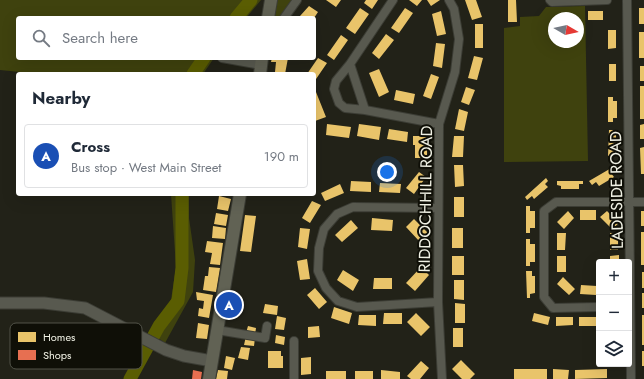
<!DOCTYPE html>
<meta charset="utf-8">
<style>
body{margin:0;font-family:Jost,sans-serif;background:#f2f2f3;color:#1f2937}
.controls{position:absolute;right:12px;bottom:12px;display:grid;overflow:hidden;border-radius:4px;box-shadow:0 4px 16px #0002}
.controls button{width:36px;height:36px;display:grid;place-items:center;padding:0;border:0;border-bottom:1px solid #e0e1e3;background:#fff;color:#1f2937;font:20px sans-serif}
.compass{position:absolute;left:548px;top:12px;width:36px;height:36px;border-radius:50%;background:#fff;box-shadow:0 4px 16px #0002;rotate:99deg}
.you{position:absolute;left:387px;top:172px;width:14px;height:14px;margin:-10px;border:3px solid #fff;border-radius:50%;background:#1a73e8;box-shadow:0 0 0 6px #1a73e833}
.badge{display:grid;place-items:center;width:26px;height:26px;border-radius:50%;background:#111827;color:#fff;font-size:13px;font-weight:700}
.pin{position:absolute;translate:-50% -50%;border:2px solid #fff;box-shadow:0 1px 4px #0006}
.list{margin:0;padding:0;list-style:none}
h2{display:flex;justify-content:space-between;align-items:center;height:52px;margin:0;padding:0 16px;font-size:17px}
h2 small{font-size:13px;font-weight:400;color:#747a83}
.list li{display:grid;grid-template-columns:26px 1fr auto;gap:12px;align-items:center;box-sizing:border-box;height:64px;margin:0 8px 8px;padding:0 8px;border:1px solid #e0e1e3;border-radius:4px}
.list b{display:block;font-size:15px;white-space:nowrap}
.list p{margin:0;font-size:13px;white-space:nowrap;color:#747a83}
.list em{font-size:13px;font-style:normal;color:#747a83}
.icon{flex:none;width:22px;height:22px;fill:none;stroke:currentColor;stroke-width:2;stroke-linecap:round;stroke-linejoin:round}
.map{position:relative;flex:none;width:644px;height:379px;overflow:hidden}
.search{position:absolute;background:#fff;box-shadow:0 4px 16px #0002;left:16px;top:16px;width:300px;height:44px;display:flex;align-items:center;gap:10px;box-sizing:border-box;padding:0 14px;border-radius:4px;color:#747a83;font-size:15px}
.panel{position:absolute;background:#fff;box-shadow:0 4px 16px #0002;left:16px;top:72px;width:300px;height:124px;border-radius:4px}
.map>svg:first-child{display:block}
.green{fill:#3f420e;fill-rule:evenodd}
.homes{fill:#e9c46a}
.shops{fill:#e76f51}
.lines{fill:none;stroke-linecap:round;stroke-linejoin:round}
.river{stroke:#5a5d02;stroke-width:13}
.minor-casing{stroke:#3c3d35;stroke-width:10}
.secondary-casing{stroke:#3c3d35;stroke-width:13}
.primary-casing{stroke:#3c3d35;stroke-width:14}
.minor{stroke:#58594f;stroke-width:8}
.secondary{stroke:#58594f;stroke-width:11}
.primary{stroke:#616254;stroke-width:12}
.labels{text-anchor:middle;stroke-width:4;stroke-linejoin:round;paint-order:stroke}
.street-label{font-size:16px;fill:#f0f1e4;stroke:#0f0f07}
.key{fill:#0f0f07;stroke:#525349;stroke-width:1}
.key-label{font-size:11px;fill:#f0f1e4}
</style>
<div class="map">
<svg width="644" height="379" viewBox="0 0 644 379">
<rect width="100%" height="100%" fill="#222218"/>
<path class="green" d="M0 0H261L246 18H18V58H214L203 74H40L0 70Z
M276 0H293L280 18H275Z
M585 6 588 161 504 162V28L520 26V17L539 16 546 7ZM554 18H578V42H554Z
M171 194H189V218L195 260 193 292 165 343 150 332 171 300 176 267Z"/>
<path class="homes" d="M326 0H341L336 7Z
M366 0H378L372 9 364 3Z
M409 0H422L417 6Z
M427 0H440L431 6Z
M465 0H476L482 17 472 20Z
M508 0H516L517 22H508Z
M309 6 318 12 314 18H302L300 16Z
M360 8 369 14 355 34 346 28Z
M405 8 413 13 399 33 391 28Z
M639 8H644V24H639Z
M441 11 446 34 437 36 432 14Z
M588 11H603V20H588Z
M475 24H483V48H475Z
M608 30H616V48L608 49Z
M639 32H644V58H639Z
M386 34 394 40 379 59 372 53Z
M341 35 348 40 334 60 327 55Z
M436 43 445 44 442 68 433 66Z
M474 56 483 58 477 80 468 78Z
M272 58H288L285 74 275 72 276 62H271Z
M318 58 327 63 314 82V74H307Z
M609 64H616V81H609Z
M640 66H644V81H640Z
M379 69 389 92 379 97 369 73Z
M431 74 439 77 431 99 423 96Z
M640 86H644V119H640Z
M466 87 475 90 469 105 461 102Z
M396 90 415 94 413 104 394 100Z
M316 92 326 117 315 121 314 93Z
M608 97H613V101H617V118H613V122H608Z
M459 109 468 112 464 131 455 129Z
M327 124 351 127 349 138 326 135Z
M359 124 381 127 379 140 357 136Z
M644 124V139H640V125Z
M389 129 408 132 407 142 387 139Z
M609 130H614V134H616V152H613V156H608Z
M413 136H427V158H415V145H413Z
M454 136H464L463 157H452Z
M644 147V174H641L640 148Z
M454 165H463L464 186 455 187Z
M613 167 615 171 611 173 614 177 599 186 596 182 592 185 589 181Z
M419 172 426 177 414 194 406 188Z
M546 178 548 181 545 184 548 187 534 199 532 196 527 200 525 197Z
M351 181 371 182V192L350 191Z
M557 181H583V184H579V189H561V186L557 185Z
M380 183 401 184 400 193 379 192Z
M340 184 344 193 325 201 321 193Z
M219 196 231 199 228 211 217 209Z
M454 197H464V217H454Z
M312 201 321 205 310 223 302 218Z
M526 206H530V211H535V228H530V233H526Z
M580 210H596V220H580Z
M568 211 574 218 564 229 557 222Z
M607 211 619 223 612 229 600 217Z
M641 211H644V226H641Z
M216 213 228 215 226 226 214 224Z
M245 215 256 216 251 252 240 251Z
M372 218 393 220 392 231 371 230Z
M414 219 428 233 420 242 406 227Z
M351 220 358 228 342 242 335 235Z
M213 226 226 228 225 239 212 238Z
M300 228 310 229 307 249 298 247Z
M452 228H463V248H452Z
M641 232H644V265H641Z
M557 233H566L565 250H557Z
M610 233H618V250H610Z
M526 239H530V244H535V262H530V266H526Z
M207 241 223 243 220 265 210 264 212 253 205 252Z
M619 255V262H610V256Z
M452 256H464V275H452Z
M557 256H566V272H557Z
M307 259 310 279 300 280 297 261Z
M209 267 220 268 216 292 203 290 205 276H208Z
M421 267 429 275 415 291 406 283Z
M343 270 359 280 353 291 337 280Z
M526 271H532V276H535V293L530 294V298H527Z
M642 272H644V288H642Z
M563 277 575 289 569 295 557 284Z
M374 278H392V289H373Z
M454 280H464V300L454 299Z
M581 285 597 286 596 295 580 294Z
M315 288 327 302 319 309 307 295Z
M196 292 213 295 209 318 198 316 199 308 203 309 204 301 197 300Z
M642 293H644V308H642Z
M455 303 465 304V323H455Z
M265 304 278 306 277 315 263 313Z
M334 307 352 313 349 324 331 318Z
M384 313H402V324H383Z
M416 313 430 327 421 336 407 322Z
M534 313 550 317 548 325 532 321Z
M359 315H376V326L358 325Z
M642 315H644V345H642Z
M277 316 286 318 284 330 275 329Z
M556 317H573V325L556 326Z
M579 317H599V326H579Z
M198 323 209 325 207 339 196 338Z
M248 326 256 328 255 335 246 333Z
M319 326 320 337 308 338V327Z
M453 328H463V347H453Z
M276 335 285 337 284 345 275 343Z
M246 336 255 338 254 346 244 345Z
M241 347 250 348 248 360 238 358Z
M268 351H281V356H283V368H268Z
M642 351H644V366H642Z
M226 356 235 358 232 370 224 368Z
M311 357V374L301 375V358Z
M461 360 475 374 470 379H462L452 369Z
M421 361 429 368 420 379H411L407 376Z
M514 369H547V379H514Z
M553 369 569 370 568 379H553Z
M607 369V378L575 379V370Z
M218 370 228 371 227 379H216Z
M381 370 400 372V379H381Z
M326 371H346V379H326Z
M355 371H373V379H355Z"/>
<path class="shops" d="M193 370 202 372 201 379H192Z"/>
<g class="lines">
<path class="river" d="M236 18 251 0
M193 74 204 58
M130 379 159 326 178 301 182 268V194"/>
<g class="minor-casing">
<path id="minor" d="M393 0 350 64 365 110 439 124
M550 0 552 2 607 0
M627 0 631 379
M284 18 297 0
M222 58 261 65
M350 64 336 81 334 89 339 103 345 108 365 110
M438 208 353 207 337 214 324 229 319 248 318 271 326 288 338 301 357 307 438 302
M599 307 553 308 544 297V211L556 202H644
M217 330 265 338 267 326
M294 379V341
M442 379 438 302 439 124 455 72 459 39 454 9 449 0"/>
</g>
<g class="secondary-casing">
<path id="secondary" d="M0 303H44L85 308 166 350 184 356 212 361"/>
</g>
<g class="primary-casing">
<path id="primary" d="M268 18 271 0
M260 74 262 58
M209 379 240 194"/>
</g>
<use href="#minor" class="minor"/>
<use href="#secondary" class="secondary"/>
<use href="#primary" class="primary"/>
</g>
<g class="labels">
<g class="street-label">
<text transform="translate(616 190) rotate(-91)" y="6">LADESIDE ROAD</text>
<text transform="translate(425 199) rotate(-89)" y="6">RIDDOCHHILL ROAD</text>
</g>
</g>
<rect x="10" y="323" width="132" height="46" rx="6" class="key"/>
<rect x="18" y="332" width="18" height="10" fill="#e9c46a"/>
<rect x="18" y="350" width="18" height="10" fill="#e76f51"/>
<g class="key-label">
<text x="43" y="341">Homes</text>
<text x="43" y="359">Shops</text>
</g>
</svg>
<div class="controls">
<button>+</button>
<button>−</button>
<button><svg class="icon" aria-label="layers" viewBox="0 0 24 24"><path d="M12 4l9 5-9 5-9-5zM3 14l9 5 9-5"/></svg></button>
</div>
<svg class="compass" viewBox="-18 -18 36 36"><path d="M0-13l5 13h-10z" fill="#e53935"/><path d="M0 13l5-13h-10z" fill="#747a83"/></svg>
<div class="you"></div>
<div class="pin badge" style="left:229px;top:305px;background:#1a4fb4">A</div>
<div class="search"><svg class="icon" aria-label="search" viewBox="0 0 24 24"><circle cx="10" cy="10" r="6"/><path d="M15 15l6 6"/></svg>Search here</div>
<section class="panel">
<h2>Nearby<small></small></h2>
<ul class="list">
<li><span class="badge" style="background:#1a4fb4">A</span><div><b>Cross</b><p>Bus stop · West Main Street</p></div><em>190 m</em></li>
</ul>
</section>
</div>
